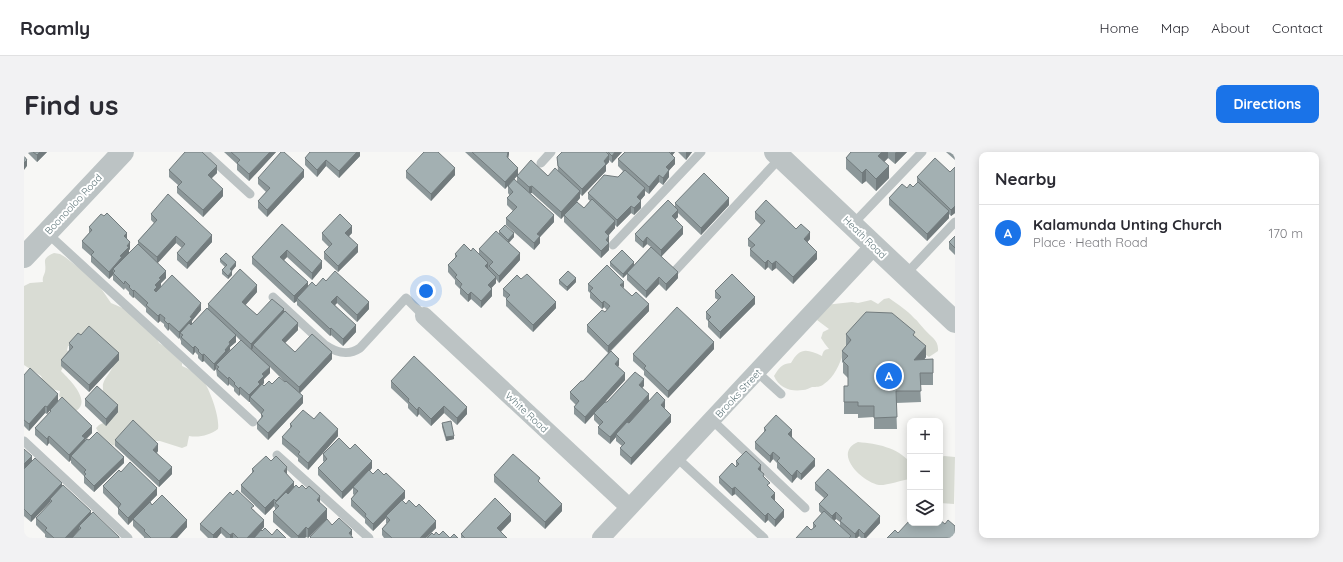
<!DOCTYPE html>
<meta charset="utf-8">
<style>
body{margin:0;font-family:Quicksand,sans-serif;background:#f2f2f3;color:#2b2b33}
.controls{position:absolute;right:12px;bottom:12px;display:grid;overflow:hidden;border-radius:8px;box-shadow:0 2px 10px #0003}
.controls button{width:36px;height:36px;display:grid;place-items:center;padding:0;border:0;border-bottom:1px solid #e1e1e2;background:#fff;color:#2b2b33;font:20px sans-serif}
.you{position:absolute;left:402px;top:139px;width:14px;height:14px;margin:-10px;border:3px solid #fff;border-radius:50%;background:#1a73e8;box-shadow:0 0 0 6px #1a73e833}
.badge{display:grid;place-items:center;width:26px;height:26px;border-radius:50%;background:#1a73e8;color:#fff;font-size:13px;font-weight:700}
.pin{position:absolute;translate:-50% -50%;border:2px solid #fff;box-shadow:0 1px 4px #0006}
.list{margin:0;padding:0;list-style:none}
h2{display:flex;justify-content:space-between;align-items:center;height:52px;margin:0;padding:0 16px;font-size:17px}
h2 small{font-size:13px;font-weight:400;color:#7c7c81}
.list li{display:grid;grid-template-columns:26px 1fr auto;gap:12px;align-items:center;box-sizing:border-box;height:56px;padding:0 16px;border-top:1px solid #e1e1e2}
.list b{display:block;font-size:15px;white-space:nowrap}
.list p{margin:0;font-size:13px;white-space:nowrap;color:#7c7c81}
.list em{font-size:13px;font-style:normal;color:#7c7c81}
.icon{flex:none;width:22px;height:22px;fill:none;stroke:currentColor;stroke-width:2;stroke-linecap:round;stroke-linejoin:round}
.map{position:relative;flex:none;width:931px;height:386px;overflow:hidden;border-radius:8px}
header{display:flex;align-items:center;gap:24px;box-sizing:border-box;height:56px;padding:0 20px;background:#fff;border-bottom:1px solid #e1e1e2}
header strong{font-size:19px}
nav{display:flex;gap:22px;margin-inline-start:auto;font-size:14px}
.intro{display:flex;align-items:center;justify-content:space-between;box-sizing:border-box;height:96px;padding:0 24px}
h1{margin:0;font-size:28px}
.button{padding:10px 18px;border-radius:8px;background:#1a73e8;color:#fff;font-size:14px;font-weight:700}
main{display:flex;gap:24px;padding:0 24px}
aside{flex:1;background:#fff;border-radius:8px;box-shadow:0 2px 10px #0003}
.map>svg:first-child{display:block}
.green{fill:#d9dcd4}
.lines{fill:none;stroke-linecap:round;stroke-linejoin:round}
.service{stroke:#bcc3c4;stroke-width:9}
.minor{stroke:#bcc3c4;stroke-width:18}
.tertiary{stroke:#bcc3c4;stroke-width:22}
.wall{fill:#8c9799;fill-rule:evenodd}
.shaded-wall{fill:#727b7d}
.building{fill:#a3b0b2;stroke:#727b7d}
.labels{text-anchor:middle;stroke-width:4;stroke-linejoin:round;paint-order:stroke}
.street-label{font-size:10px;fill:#647a7e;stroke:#fff}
</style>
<header>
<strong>Roamly</strong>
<nav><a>Home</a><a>Map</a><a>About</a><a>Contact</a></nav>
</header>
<div class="intro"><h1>Find us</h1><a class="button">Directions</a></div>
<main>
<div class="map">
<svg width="931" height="386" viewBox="0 0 931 386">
<rect width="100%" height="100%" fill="#f7f7f5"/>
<path class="green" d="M30 101 36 102 41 105 72 129 87 151 101 157 133 187 135 191 142 195 158 211V214C165 217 174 222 179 228 186 238 196 265 194 277 186 283 175 286 165 284L163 294 158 296 136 289H128L108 297 88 293 76 283 72 276 75 273 83 269C82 263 78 235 79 232 81 224 89 219 90 210L51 194H44L43 198 46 202 37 219C45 227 68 249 52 259L35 244 36 239 26 237 20 231 17 224 0 213V134L6 131 19 130C18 125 20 124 21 120 23 110 16 107 30 101Z
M865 146C873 152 883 158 890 166 894 169 897 174 901 178 907 185 915 188 914 199L905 205 898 200H820C816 211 810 226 800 232 797 235 792 235 788 235 785 236 782 238 779 238 767 240 755 236 750 224 755 216 757 212 767 211 776 195 783 197 798 204 799 200 800 197 805 197L801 192 797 186 799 180 805 177 793 168 801 153 828 150 834 151 847 148 854 152 860 147Z
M834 290C854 292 872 295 886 310V327C879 328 860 334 855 333 838 330 808 301 834 290Z
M920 304 931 305 930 352 916 351V306Z"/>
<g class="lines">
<path class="service" d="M180 0 226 42
M517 11 527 0
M828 73 898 0
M23 81 229 270
M589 93 677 0
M650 120 757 5
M881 123 931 70
M249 145 301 193C313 201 324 204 336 196L382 146 400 164
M733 220 757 242
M688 268 781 356
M0 289 104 386
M253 303 345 386
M652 305 740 386"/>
<path class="minor" d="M400 164 605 355
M577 386 850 94"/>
<path class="tertiary" d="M751 0 931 170
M0 105 99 0"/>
</g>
<path class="wall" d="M3 0H23L13 10Z
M200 0H252L225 29 213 18V12Z
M336 0V4L315 26 302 14 293 25 281 13V6Z
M441 0H485L484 6 494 22 524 24 534 19 533 5 538 0H598L588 11 585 8V10L582 13V19L558 44 556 42V46L553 50 560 56 566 49 564 47V41L594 25 599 19 594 14V7L601 0H651L648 3 651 12 645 18V25L639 33 635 30 625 42 621 39V43L616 49 617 56 610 63 607 61 593 75 591 73V76L585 83V98L577 106 540 70V64L537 67 508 41H506L530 70 516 85V91L510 98 482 73V66L489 59 483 53V46L486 44 484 41V34L493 29V24L481 37Z
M654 0H668L662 8Z
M827 0H883L871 12 864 6 860 10 865 26 852 39 842 29 838 32 822 17V6Z
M922 0H931V8Z
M931 15V61L927 64 925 62V66L903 89 865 53V46L883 36 889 35 893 31V25L926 20Z
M145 18 193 21 187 26 199 44 179 65 153 41V35L154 33 145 25Z
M382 19 431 23 407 49 382 26Z
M280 25 243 65 234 56V49L242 40 234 32V26Z
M651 51 705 53 677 83 654 61V65L651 67 659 82 637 104 654 126 642 139 635 132 622 146 603 128V122L599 126 586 114V110L610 113 627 95 623 92 619 96 611 89V82L651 55Z
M731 60 772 77 786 87 783 90 793 107 769 132 752 116 748 119 744 115 741 118 726 104V97L727 96 724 94V87L737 73 731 67Z
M127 62 188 90 163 117 153 108V101L158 96 152 91 133 111 142 126 137 131V134L177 158 168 169V172L184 157V152L233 140 221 153 233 163 260 161 274 178 261 191 271 200 308 207 276 241 279 251 244 288 233 277V271L237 266V262L226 251V250H225L216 242 215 244 210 239V236L205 232 204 234 193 224 192 217 190 219 180 209 178 210 174 206V203L171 200 169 203 157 192V189L156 187V185L155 187 145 177 144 179 140 174V172L136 169 134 171 122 160V156L110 145 109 146 105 142V140L101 136 100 138 89 128V123L85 127 67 110V104L58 96V89L65 81V75L103 86 106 97 105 98V102L114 92V89L130 71 127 68ZM212 184 217 189 206 198V195L212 190ZM246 215 261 230 240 234 239 232 240 231V227L246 221Z
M258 72 298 116 288 128 263 105 260 108 284 135 292 134 302 129 345 157 333 170 313 151 311 153 332 180 319 194 307 183 306 184 273 153V149L270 151 228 112V105Z
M475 79 490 85 485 91 496 108 475 131 472 127V131L467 136 468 144 457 156 447 147 444 150 436 142V137L431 132V128L424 120V113L431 106V102L447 99 455 102V97L475 82Z
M298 81H328L325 84 334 100 314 120 300 107V100L305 95 298 88Z
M931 84V103L925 97V90Z
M196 107 212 114 208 119V123L204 127 198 122V118L201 115 196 110Z
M535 128 552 130 543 139 535 132Z
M564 132 600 137 625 159 587 199 595 213 594 215 601 228 581 250H583L620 234 618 236 625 249 641 255 640 257 647 270 607 313 596 303V296L598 294 592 289V285L586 292 574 282V275L576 274 570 268V262L561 272 550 262V255L552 253 546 247V240L559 229 584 201 563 180V173L583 158 580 155 578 157 566 146V141L564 139Z
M479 137 532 156 509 180 482 154V146L479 144Z
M691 139 731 152 696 187 684 175V169L682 167V160L694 148 691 146Z
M822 182 891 184 902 205 900 208 909 207V233H896L897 250 872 251 873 277H850V265L834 266V262H820V234H824V226L819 221V211L818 210V199L822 194Z
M57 183 95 208 65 240 37 214V208L45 198V191Z
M690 197 644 246 620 223V219L609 209V202Z
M0 223 34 249 68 281 61 288V289L65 288 100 311 70 340 60 331V324L47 311V308L45 310 25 291 23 294 11 283V276L26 261V258L23 262 21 261 5 279 0 274Z
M367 229 443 262 433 273 420 261 407 274 395 262 393 265 384 256V252L367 236Z
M61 247 94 260 82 274 61 254Z
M290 267 314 284 284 318 274 309V306L258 292V285L266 277V272Z
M418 271 430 287 422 289 418 275Z
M740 276 768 285 791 314 777 328 773 325 768 331 753 316V311L749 307 746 311 731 297V290L740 281Z
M91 288 134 299 133 301 148 322 135 335 91 294Z
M0 297 8 309 38 335 67 363 95 386 55 378 48 386H23L21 385V382L12 373V366L26 351V350L7 370 0 364Z
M326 297 348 316 346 319 349 322 381 346 378 349 412 376 402 386H360L358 383V377L363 371H362V366L349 379 341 371V367L327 354V347L330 343 329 342V336L318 347 294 323V316L300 310 299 309V302Z
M247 309 263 322V323L270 334 275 336 296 351 303 367 284 386 282 385 281 386H267L249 370V360L251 358V356L250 354 241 363 217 340V333L228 321V317Z
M712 309 737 319 751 348V349L760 365 751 375 744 368 741 371 711 342 708 344 695 331V325L712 315Z
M97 320 133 343 126 350 128 353 163 375 153 386H120V385L109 374V368L104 373 94 362V356L79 341V334Z
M470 323 516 331 538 359 521 377 470 330Z
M791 331 856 371 842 386H837L835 384 833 386H772L787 378 789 377V371L798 362 795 359V352L800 346 791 338ZM812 367 816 370V374L810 369Z
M209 343 230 358 240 375 237 378 248 383 262 386H202L197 381 193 386H184L176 378V372Z
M487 369 477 380 483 386H437V382Z"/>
<path class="shaded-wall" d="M16 0H23L13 10V3Z
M246 0H252L225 29V22Z
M333 0H336V4L315 26V19Z
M484 0H485V2L483 12V5Z
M591 0H598L588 11V4Z
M647 0H651L647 5Z
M662 0H668L662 8Z
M858 0H864V6L854 16V4Z
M872 0H883L871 12V1Z
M585 3V10L582 13V19L558 44V37L580 9Z
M651 6V12L642 22V15Z
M3 8V14L0 18V11Z
M302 8V14L293 25V18Z
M193 14V21L184 30V23Z
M865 14V26L852 39V27Z
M431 16V23L407 49V42Z
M494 16V23L481 37V30Z
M842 17V29L838 32V21Z
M280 18V25L243 65V58Z
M645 18V25L639 33V26Z
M635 23V30L625 42V35Z
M508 34V41L505 42V35Z
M621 36V43L613 52V45Z
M199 37V44L179 65V58Z
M556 39V46L537 67V60Z
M705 46V53L677 83V76Z
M617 49V56L610 63V56Z
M607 54V61L593 75V68Z
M931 54V61L927 64V58Z
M654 58V65L648 71V64Z
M925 59V66L903 89V82Z
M530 63V70L516 85V91L510 98V91L513 82Z
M591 69V76L581 87V80Z
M328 74V81L321 88V81Z
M659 75V82L637 105V98Z
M786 80V87L780 94V87Z
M103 81V88L100 84Z
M490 81V85L484 91V88Z
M188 83V90L163 117V111Z
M152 84V91L133 112V105Z
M585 84V91L582 95V88Z
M623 85V92L619 96V90Z
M106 90V97L105 98V102L91 119 89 117V123L85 127V120L96 104 103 94Z
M585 91V98L577 106V99Z
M334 93V100L314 120V114Z
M263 98V105L256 112V105Z
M793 100V107L769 132V125Z
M496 101V108L475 131V124Z
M744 108V115L741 118V111Z
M298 109V116L288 128V121Z
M752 109V116L748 119V112Z
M212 110V114L206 121V117Z
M610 110V114L603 121V122L599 126V122Z
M464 111V117L461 114Z
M142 119V126L137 131V134L133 142 130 138 131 133 135 126Z
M208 119V123L204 127V124Z
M654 120V126L642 139V132Z
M472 125V131L464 140V133Z
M635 125V132L622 146V139Z
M552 126V130L543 139V135Z
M284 130V137L273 146V149L270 151V144Z
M600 130V136L596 133Z
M233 133V140L218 157V150Z
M468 137V144L457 156V149Z
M110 138V145L109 146V139Z
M447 140V147L444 150V143Z
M313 144V151L307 157V150Z
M731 145V152L696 187V180Z
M580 149V155L578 157V151Z
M345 150V157L333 170V163Z
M532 150V156L509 180V173Z
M177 151V158L168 169V173L156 181V185L155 187V180Z
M625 152V159L584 201V194Z
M260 157V164L229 193V196L227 199V192Z
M136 162V169L134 171V164Z
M145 171V177L144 179V172Z
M274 171V178L258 194V188Z
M332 173V180L319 194V187Z
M307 176V183L306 184V177Z
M212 183V190L206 195V198L192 213V217L190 219V212L201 198 205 190Z
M690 190V197L644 246V239Z
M171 194V200L169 203V196Z
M902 194V205L890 219V208Z
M308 200V207L275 242V235Z
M95 201V208L65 240V233Z
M180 202V209L178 210V203Z
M595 207V213L591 219V212Z
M246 215V221L240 227V231L226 245V250H225V243L238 222Z
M601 221V228L561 272V265Z
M205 225V232L204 234V227Z
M620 227V234L615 239V233Z
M216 235V242L215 244V237Z
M34 242V249L23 262V255Z
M625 242V249L593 284 592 282V285L586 292V285Z
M279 244V251L244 288V281Z
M641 248V255L637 260V253Z
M94 253V260L82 274V267Z
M21 254V261L5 279V272Z
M420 254V261L407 274V267Z
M395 255V262L393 265V258Z
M443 255V262L433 273V266Z
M647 263V270L607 313V306Z
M68 274V281L61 288V293L47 304V308L45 310V303L58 284Z
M314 277V284L284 318V311Z
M768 278V285L764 289V282Z
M25 284V291L23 294V287Z
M430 284V287L422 289V285Z
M134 292V299L129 304V298Z
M749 300V307L746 311V304Z
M8 304V311L0 319V312Z
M100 305V311L70 340V334Z
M791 307V314L777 328V322Z
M348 309V316L318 347V340Z
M737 313V320L734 317Z
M148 315V322L135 335V329Z
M263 315V322L260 326V319Z
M773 318V325L768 331V324Z
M270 330V337L252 351V349Z
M38 331V338L26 347V350L7 370V364Z
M711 335V342L708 344V337Z
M133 336V343L104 373V366Z
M381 339V346L363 365 362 364V366L349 379V372Z
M751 341V348L747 352V345Z
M296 344V354L293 348Z
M250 347V354L241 363V356Z
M538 352V359L521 377V370Z
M303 357V367L284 386V377Z
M760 358V365L751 375V368Z
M67 359V366L55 374V378L48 386H41Z
M812 360V367L808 371V364Z
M744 361V368L741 371V364Z
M487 362V369L473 383V376Z
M856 364V371L842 386H840V382Z
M163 368V375L153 386H146Z
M240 368V375L230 386H223Z
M412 369V376L402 386H396Z
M197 375V381L193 386H189V383Z
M282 375V385L281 386H274V384Z
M835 377V384L833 386H831V382Z
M328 378V384L325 381Z
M209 381V386H206V383Z"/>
<path class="building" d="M9 0H16L13 3Z
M161 0H178L193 14 184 23 199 37 179 58 153 35 158 30 145 18Z
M207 0H246L225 22 213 11 216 8Z
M257 0H260L280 18 243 58 234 49 246 36 234 26Z
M286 0H333L315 19 302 8 293 18 281 6Z
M400 0H414L431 16 407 42 382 19Z
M448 0H484L483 5 494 16 481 30Z
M538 0H582L585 3 580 9 582 12 558 37 534 14 533 5Z
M584 0H591L588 4Z
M601 0H645L651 6 642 15 645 18 639 26 635 23 625 35 594 7Z
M827 0H858L854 4 865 14 852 27 842 17 838 21 822 6Z
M0 4 3 8 0 11Z
M911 6 926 20 931 15V54L927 58 893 25Z
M507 8 524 24 531 16 556 39 537 60 508 34 505 35 493 24Z
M601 18 621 36 613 45 617 49 610 56 607 54 593 68 564 41 580 23 594 25Z
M680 21 705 46 677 76 651 51Z
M490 27 530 63 513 82 516 84 510 91 482 66 493 55 483 46 489 40 484 34Z
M894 30 925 59 903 82 865 46 878 32 883 36 886 32 889 35Z
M144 42 188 83 163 111 153 101 161 92 152 84 133 105 114 89 133 68 127 62Z
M568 47 591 69 581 80 585 84 582 88 585 91 577 99 540 63 553 50 560 56Z
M644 48 654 58 648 64 659 75 637 98 623 85 619 90 611 82Z
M742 48 772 77 777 72 786 80 780 87 793 100 769 125 752 109 748 112 744 108 741 111 726 97 731 93 724 87 741 69 731 60Z
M83 61 103 81 100 84 106 90 103 94 105 95 96 104 98 105 85 120 67 103 70 100 58 89 68 78 65 75 77 62 80 64Z
M316 62 328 74 321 81 334 93 314 114 300 100 308 92 298 81Z
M258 72 298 109 288 121 263 98 256 105 284 130 270 144 228 105Z
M481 73 490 81 484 88 475 79Z
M472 79 496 101 475 124 465 114 469 110 455 97Z
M931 84V96L925 90Z
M114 92 142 119 135 126 137 127 131 133 133 135 130 138 132 140 148 123 177 151 166 165 168 166 155 180 145 171 144 172 140 168 141 166 136 162 134 164 122 153 124 151 110 138 109 139 105 135 106 134 101 129 100 132 89 121 91 119 89 117Z
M440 92 447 99 449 96 464 111 461 114 472 125 464 133 468 137 457 149 447 140 444 143 436 135 438 132 431 125 433 123 424 113 433 104 431 102Z
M627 95 654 120 642 132 635 125 622 139 603 121Z
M598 98 610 110 599 122 586 110Z
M202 101 212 110 206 117 208 119 204 124 198 118 203 113 196 107Z
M583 113 600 130 596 133 608 144 612 140 625 152 584 194 563 173 578 158 581 160 586 154 580 149 578 151 566 139 569 136 564 132Z
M216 117 233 133 218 150 233 163 248 147 260 157 227 192 184 152Z
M311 119 345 150 333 163 313 144 307 150 332 173 319 187 307 176 306 177 273 146 288 130 292 134 299 126 302 129Z
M544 119 552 126 543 135 535 128Z
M503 122 532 150 509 173 482 147 486 143 479 137 493 123 497 127Z
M708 122 731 145 696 180 684 168 687 165 682 160 697 145 691 139Z
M653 155 690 190 644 239 620 216 622 214 609 202Z
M183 156 212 183 205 190 206 192 201 198 202 199 190 212 180 202 178 203 174 199 175 198 171 194 169 196 157 185 159 183 156 181 165 171 167 173Z
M261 159 274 171 258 188 271 200 288 182 308 200 275 235 229 193Z
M842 160 868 161 891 180 889 183 902 194 890 208 909 207V221H896L897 239H872L873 265 850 266V254H834V250H820V234H824V214L819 209 824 204 818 199 827 188 822 182Z
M65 174 95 201 65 233 37 208 49 195 45 191 54 181 57 183Z
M217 188 246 215 238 222 240 224 234 230 236 232 225 243 216 235 215 237 210 232 211 231 205 225 204 227 193 217 195 215 192 213Z
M587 199 595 207 591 212 601 221 561 265 550 255 555 249 546 240 557 229H559Z
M390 204 443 255 433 266 420 254 407 267 395 255 393 258 384 249 385 247 367 229Z
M6 216 34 242 23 255 21 254 5 272 0 268V223Z
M611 220 620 227 615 233 625 242 586 285 574 275 579 270 570 261 581 250H583Z
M255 225 261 230 262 229 279 244 244 281 233 271 239 264 237 262 240 258 226 245 238 232 240 234 245 229 248 232Z
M73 234 94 253 82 267 61 247Z
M633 240 641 248 637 253 647 263 607 306 596 296 601 291 592 282 603 270 605 271Z
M38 245 68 274 58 284 61 286 45 303 25 284 23 287 11 276 27 259 26 258Z
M279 258 290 267 296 260 314 277 284 311 274 302 276 300 258 285 268 274 266 272Z
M752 263 768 278 764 282 791 307 777 322 773 318 768 324 753 309 756 306 749 300 746 304 731 290 742 278 740 276Z
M109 268 134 292 129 298 148 315 135 329 91 288Z
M427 269 430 284 422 285 418 271Z
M73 280 100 305 70 334 60 324 62 322 60 320 62 318 47 304 63 287 65 288Z
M315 286 326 297 331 292 348 309 318 340 294 316 303 307 299 302Z
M0 297 8 304 0 312Z
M722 299 737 313 734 317 740 322 739 324 746 331 743 333 751 341 747 345 760 358 751 368 744 361 741 364 711 335 708 337 695 325 708 311 712 315 715 312 712 309Z
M489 302 516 326 514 329 538 352 521 370 470 323Z
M242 304 247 309 252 304 263 315 260 319 270 330 252 349 250 347 241 356 217 333 230 319 228 317Z
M11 306 38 331 7 364 0 357V317Z
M106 310 133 336 104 366 94 356 97 352 79 334 95 318 97 320Z
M354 317 360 323 362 321 381 339 349 372 341 364 342 362 327 347 334 339 329 335 345 318 349 322Z
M804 317 856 364 840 382 835 377 831 382 816 369 818 366 812 360 808 364 795 352 804 343 791 331Z
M39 333 67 359 41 386H30L21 378 23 376 12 366 28 349 26 347Z
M272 333 275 336 278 333 282 337 285 334 296 344 293 348 303 357 284 377 282 375 274 384 249 360 255 354 251 351 262 340 264 342Z
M213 338 230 354 227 356 240 368 223 386H214L209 381 206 383 197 375 189 383 176 372 206 340 209 343Z
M138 343 163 368 146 386H127L120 379 121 378 109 367 126 350 128 353Z
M471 346 487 362 473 376 483 386H441L437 382Z
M378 348 382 352 385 348 392 355 395 352 412 369 396 386H368L358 377 366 368 362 364Z
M800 359 827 384 825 386H772L783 374 787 378 792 374 789 371Z
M69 360 95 385V386H48L57 376 55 374Z
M315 366 328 378 325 381 329 386H287L286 385 303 367 308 373Z
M886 368V371H916V368L921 372 924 368 931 374V386H863L871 378 874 381Z
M241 376 248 383 253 377 262 386H230L237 378 238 379Z
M419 379 426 386 430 382 434 386H403L408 381 410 383 412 380 415 383Z"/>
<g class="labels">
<g class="street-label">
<text transform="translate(49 52) rotate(-47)" y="4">Boonooloo Road</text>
<text transform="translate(841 85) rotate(44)" y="4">Heath Road</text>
<text transform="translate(714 241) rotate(-47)" y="4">Brooks Street</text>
<text transform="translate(503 260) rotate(43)" y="4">White Road</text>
</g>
</g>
</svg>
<div class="controls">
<button>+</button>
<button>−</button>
<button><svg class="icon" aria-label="layers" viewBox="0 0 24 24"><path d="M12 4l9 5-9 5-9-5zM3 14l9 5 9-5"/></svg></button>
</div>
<div class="you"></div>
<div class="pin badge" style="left:865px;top:224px">A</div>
</div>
<aside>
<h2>Nearby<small></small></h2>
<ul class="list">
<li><span class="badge">A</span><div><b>Kalamunda Unting Church</b><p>Place · Heath Road</p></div><em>170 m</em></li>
</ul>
</aside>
</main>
